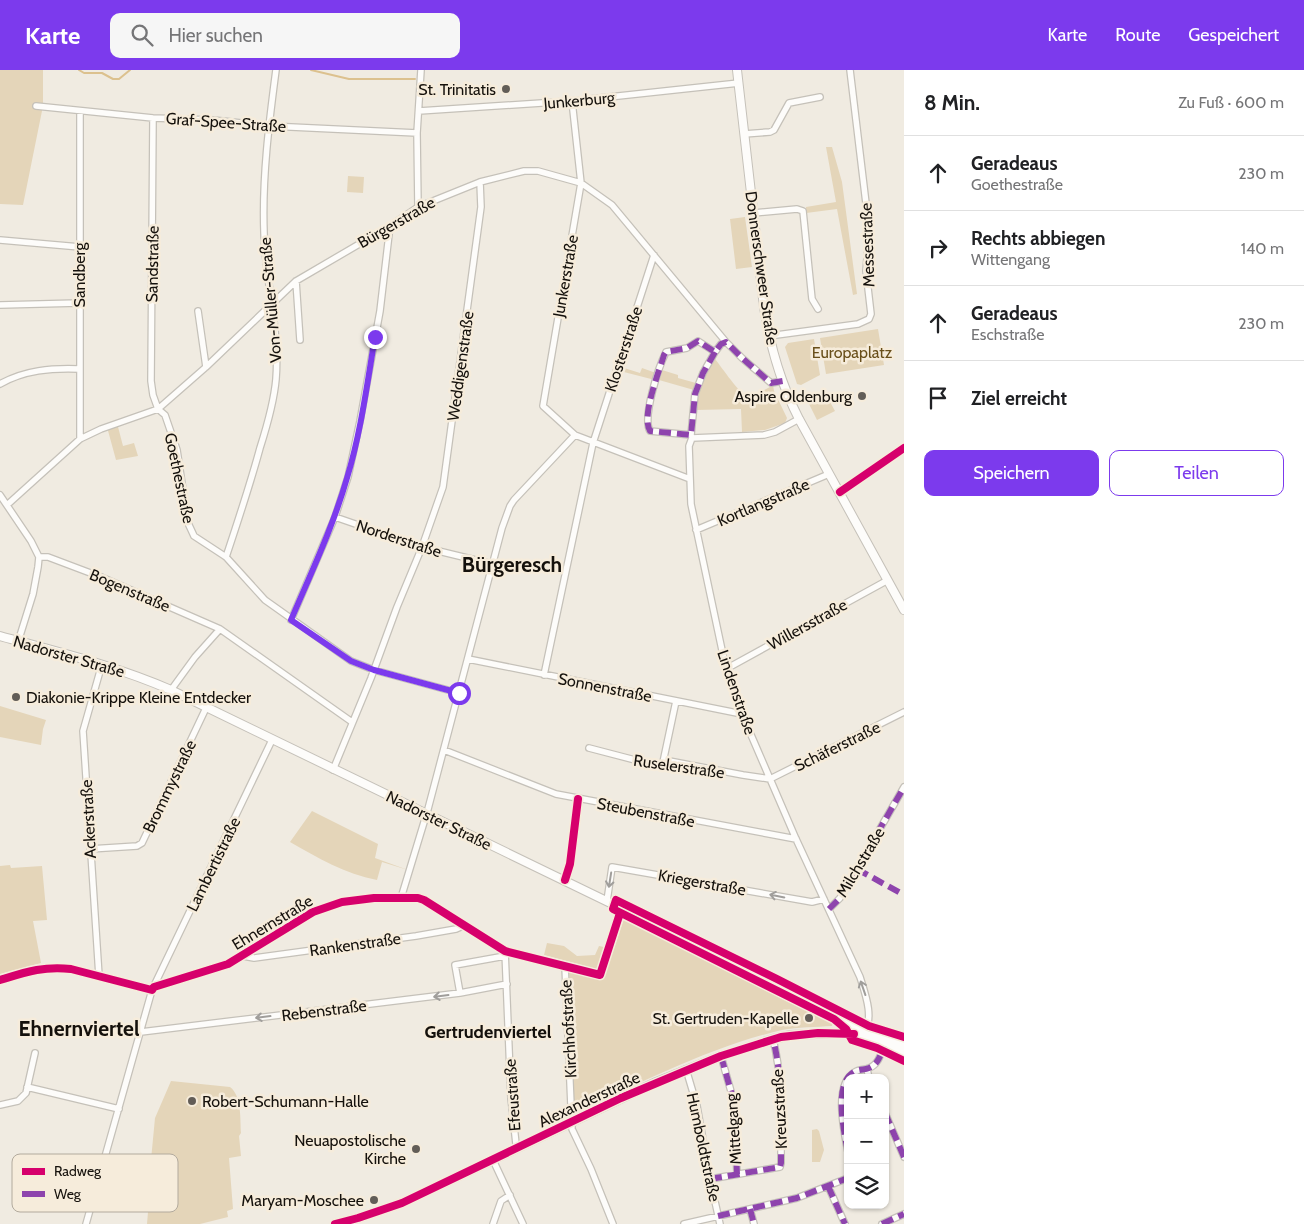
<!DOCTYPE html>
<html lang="de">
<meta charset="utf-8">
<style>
body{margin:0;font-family:Cabin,sans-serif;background:#f6f6f6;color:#202124}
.controls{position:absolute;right:15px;bottom:15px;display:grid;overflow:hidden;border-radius:10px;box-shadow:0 1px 4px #0004}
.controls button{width:45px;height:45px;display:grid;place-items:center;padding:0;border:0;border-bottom:1px solid #e0e0e0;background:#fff;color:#202124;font:25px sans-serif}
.stop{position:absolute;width:15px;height:15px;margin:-11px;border:4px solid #7c3aed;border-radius:50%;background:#fff}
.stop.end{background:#7c3aed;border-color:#fff;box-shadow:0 1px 5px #0008}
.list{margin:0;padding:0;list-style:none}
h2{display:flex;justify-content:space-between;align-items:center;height:65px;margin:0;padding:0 20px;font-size:21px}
h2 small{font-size:16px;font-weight:400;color:#757577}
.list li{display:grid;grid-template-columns:32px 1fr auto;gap:15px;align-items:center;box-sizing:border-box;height:75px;padding:0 20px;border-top:1px solid #e0e0e0}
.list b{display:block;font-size:19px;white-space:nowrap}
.list p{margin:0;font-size:16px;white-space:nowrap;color:#757577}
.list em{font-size:16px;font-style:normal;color:#757577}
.actions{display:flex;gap:10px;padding:15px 20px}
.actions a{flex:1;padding:11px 0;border:1px solid #7c3aed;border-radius:10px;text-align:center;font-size:18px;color:#7c3aed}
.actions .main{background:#7c3aed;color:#fff}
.icon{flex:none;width:28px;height:28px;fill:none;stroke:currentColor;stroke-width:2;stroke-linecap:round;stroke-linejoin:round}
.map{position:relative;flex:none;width:904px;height:1154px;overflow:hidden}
header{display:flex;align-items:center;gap:30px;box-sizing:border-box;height:70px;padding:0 25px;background:#7c3aed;color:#fff}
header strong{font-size:24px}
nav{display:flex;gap:28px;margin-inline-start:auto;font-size:18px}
.search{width:350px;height:45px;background:#f6f6f6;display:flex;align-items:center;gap:12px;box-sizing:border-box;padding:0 18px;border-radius:10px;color:#757577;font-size:19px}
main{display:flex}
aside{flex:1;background:#fff}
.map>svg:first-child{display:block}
.green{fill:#e4d5b9}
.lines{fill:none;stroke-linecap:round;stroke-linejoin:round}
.stream{stroke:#dcc18e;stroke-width:2}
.street-casing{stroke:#c5c1b9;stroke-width:8}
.secondary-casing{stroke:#c5c1b9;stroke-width:10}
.street{stroke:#fdfcfa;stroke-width:5.5}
.secondary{stroke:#fdfcfa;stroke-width:8}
.quiet{stroke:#8e44ad;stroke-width:6;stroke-dasharray:12 6;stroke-linecap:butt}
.cycleway-casing{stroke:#f6ecdb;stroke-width:11}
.cycleway{stroke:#d6006c;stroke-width:8}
.oneway{stroke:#a09e9b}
.route{stroke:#7c3aed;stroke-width:6}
.poi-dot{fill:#625d57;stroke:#f6ecdb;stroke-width:2}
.labels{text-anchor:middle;stroke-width:5;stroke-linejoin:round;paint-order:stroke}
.poi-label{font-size:16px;fill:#15110c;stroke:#f6ecdb;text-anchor:end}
.street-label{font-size:16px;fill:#15110c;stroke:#f6ecdb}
.park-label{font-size:16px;fill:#694f1a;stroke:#f6ecdb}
.neighbourhood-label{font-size:18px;font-weight:bold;fill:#15110c;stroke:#f6ecdb}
.district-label{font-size:21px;font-weight:bold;fill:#15110c;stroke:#f6ecdb}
.key{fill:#f6ecdb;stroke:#b2aa9d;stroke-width:1}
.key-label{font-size:14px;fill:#15110c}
</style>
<header>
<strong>Karte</strong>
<div class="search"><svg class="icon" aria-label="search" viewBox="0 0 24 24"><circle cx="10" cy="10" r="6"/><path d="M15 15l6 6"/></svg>Hier suchen</div>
<nav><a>Karte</a><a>Route</a><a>Gespeichert</a></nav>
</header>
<main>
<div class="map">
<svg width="904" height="1154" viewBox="0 0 904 1154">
<rect width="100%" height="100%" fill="#f0ebe1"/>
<path class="green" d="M0 0H43V36L23 135 0 134Z
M826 77H832L842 112 857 224 853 225 837 139 806 143V137L836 132Z
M348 106 364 107 363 123 347 122Z
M745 147 752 197 736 199 730 149Z
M878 259 884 295 826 304 820 268Z
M814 269 820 305 801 315 797 314 785 277 788 273Z
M715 289C720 295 737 320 743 323 751 327 766 320 773 315L774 321 787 348 785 353 765 360 742 362 741 339 696 340 700 320 698 319Z
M621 297 640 303 642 298 656 303 655 310 620 301Z
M662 300 678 305V308L696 313 694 320 659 310Z
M824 321 835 341 817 350 807 330Z
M117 353 123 376 134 373 138 386 116 390 107 357Z
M0 636 46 650 43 659 41 675 0 667Z
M312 741 378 774 375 788 408 800 382 792 377 810C345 804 318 788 290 772Z
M10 795 11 798 42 796 47 850 33 851 41 893 0 904V796Z
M625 846 833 950 832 956C816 957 798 957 782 960 709 977 641 1013 573 1044V973L569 901 603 910Z
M547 873 564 876 577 886 595 885 599 876 604 877 597 899 544 885Z
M171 1011 230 1017C242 1026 240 1049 241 1063L239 1066 241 1086 229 1088 233 1139 227 1141 228 1147 200 1154H147L148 1142H146L155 1048Z
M817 1059 819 1061 824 1080 820 1092H812V1060Z"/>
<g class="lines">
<path class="stream" d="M79 0 84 3H102L113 9H119L130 0
M311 0 349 9H415"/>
<g class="street-casing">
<path id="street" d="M572 31 581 113 543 336 575 365
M36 36 153 48 213 50 270 56 417 63
M419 41 572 31 739 13
M153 48 151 311 153 325 158 339 165 345 177 380 188 453 194 466 226 487 265 530 351 591 374 600 459 623
M744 64 770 62 774 60 789 33 820 27
M418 137 417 63 421 0
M754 143 797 139 803 141 812 229 818 239
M0 170 80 177
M296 211 300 270
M0 235 79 233
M198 241 206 297
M769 266 858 254 869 249 871 244 866 201 869 163 868 150 850 0
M715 282 703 303 695 324 691 365 650 361C642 347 659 296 666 282L687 278 698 271 715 282 721 274 726 272
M0 314C25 300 51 298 79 299
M799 349 775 362 764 365 692 368 689 376 691 434 726 599 742 644 796 769 860 907C866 926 874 947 864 965
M80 369V41
M0 425 31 471 39 487 38 497 33 524 18 572
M7 435 80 369 101 359 158 339 206 297 296 211 390 156 418 137 480 112 524 101H538L581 113 612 135 726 272 742 288 771 313 783 311
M335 447 422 477 492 494
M696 460 829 404
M39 487H48L101 507 220 559 352 652
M226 487C238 451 250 415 260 378 267 356 274 332 276 309 280 259 265 211 264 162 262 108 269 53 276 0
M291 550 335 447 348 407 360 351 380 241 390 156
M468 589 742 644
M726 599 888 510
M544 605 593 373 654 185
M171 620 195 587 220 559
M589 678 662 697 676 631
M444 680 556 724 796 769
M664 690 743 705 770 709 904 642
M333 700 371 608 397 537 422 477 443 417 481 137 480 112
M90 779 137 776 142 773 206 638
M401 828 428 739 502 458 510 436 514 430 575 365 690 409
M607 831 612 797 812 832 824 829
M829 839 840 828 904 717
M505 881 511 1028 516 1074 518 1078
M243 886 254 888 416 866 456 859 465 855
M565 896 572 1059 591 1099 613 1154
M99 906 83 661 102 594
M0 910C26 902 43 896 71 899L152 920
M154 917 228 894 313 842 342 832 374 828H418L424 830 505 881 600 905 621 839
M460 923 455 895 505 886
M141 962 460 923 507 914
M721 986 734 1032 737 1104
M686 999 697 1036 710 1109 720 1154
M867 999 869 1008
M27 1017 119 1039
M0 1035 18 1031 26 1023 35 983
M885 1043 904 1087
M848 1082C844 1061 833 1014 855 1002 859 999 864 1000 869 998 878 995 881 984 884 976
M493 1090 523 1154
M710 1109 780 1097 781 1093C781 1053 783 1008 773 969
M828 1116 845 1154
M750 1139 754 1154
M86 1154 152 920 272 670
M493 1154 501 1131 510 1125
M684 1154 797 1128 848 1108
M882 1154 904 1144"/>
</g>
<g class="secondary-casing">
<path id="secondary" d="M737 0 764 237C770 276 781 314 799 349L904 540
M840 422 904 378
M0 566C58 582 116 596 171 620L757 904 850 953 875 973 904 983
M335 1154 358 1148 402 1133 654 1013 721 986 773 969 791 965 841 963 879 967 904 975"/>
</g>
<use href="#street" class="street"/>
<use href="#secondary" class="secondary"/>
<path class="quiet" d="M715 282 703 303 695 324 691 365 650 361C641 346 659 302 664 285L666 282 687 278 698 271 715 282 721 274 726 272 742 288 771 313 783 311
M857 799 904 825
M829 839 840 828 904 717
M721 986 734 1032 737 1104
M885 1043 904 1087
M848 1082C844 1061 833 1014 854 1002 859 999 864 1000 869 998 878 995 881 984 884 976
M710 1109 780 1097 781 1093C781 1053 783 1008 773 969
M828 1116 845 1154
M750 1139 754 1154
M718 1146 797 1128 848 1108
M882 1154 904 1144"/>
<g class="cycleway-casing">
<path id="cycleway" d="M840 422 904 378
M565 810 570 794 578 729
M0 910C26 902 43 896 71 899L152 920 154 917 228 894 313 842 342 832 374 828H418L424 830 505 881 600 905 620 843
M904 967 869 956 777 909 616 830 613 839 834 949 846 959 852 970 877 978 904 991
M335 1154 358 1148 402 1133 621 1028 721 986 781 967 818 963 854 964"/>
</g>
<use href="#cycleway" class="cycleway"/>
</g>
<defs><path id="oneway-shaft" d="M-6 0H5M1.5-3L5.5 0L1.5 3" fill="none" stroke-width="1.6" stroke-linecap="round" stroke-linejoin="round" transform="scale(1.25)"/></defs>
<g class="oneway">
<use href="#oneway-shaft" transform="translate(610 810) rotate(99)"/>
<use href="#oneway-shaft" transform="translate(777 826) rotate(-169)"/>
<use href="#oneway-shaft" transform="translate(863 918) rotate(-109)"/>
<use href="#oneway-shaft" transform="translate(441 926) rotate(173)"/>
<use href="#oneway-shaft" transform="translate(263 947) rotate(173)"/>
</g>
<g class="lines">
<path class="route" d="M375 267C367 314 361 362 347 408 333 457 311 503 291 550L351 591 374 600 459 623"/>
</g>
<g class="poi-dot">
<circle cx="506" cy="19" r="5"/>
<circle cx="862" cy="326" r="5"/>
<circle cx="16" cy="627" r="5"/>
<circle cx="809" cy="948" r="5"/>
<circle cx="192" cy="1031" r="5"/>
<circle cx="416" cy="1079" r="5"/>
<circle cx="374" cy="1130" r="5"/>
</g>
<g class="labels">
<g class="poi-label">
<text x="496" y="25">St. Trinitatis</text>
<text x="852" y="332">Aspire Oldenburg</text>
<text x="26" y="633" text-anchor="start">Diakonie-Krippe Kleine Entdecker</text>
<text x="799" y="954">St. Gertruden-Kapelle</text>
<text x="202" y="1037" text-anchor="start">Robert-Schumann-Halle</text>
<text x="406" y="1076">Neuapostolische<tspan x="406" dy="18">Kirche</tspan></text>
<text x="364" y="1136">Maryam-Moschee</text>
</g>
<g class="street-label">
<text transform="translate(579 30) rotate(-5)" y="6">Junkerburg</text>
<text transform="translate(226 52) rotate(4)" y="6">Graf-Spee-Straße</text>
<text transform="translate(396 152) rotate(-30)" y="6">Bürgerstraße</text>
<text transform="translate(867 175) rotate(-92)" y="6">Messestraße</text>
<text transform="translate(152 194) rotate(-89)" y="6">Sandstraße</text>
<text transform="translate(762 198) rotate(82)" y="6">Donnerschweer Straße</text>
<text transform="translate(79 205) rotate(-90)" y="6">Sandberg</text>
<text transform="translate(565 206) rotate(-80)" y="6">Junkerstraße</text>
<text transform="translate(270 230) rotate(-95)" y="6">Von-Müller-Straße</text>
<text transform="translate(623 279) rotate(-72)" y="6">Klosterstraße</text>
<text transform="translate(460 296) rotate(-82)" y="6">Weddigenstraße</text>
<text transform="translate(180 408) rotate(78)" y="6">Goethestraße</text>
<text transform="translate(763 432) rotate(-23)" y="6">Kortlangstraße</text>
<text transform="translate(399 468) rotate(18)" y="6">Norderstraße</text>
<text transform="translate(130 520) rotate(23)" y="6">Bogenstraße</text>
<text transform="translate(807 554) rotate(-29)" y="6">Willersstraße</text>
<text transform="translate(69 586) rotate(16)" y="6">Nadorster Straße</text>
<text transform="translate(605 617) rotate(11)" y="6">Sonnenstraße</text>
<text transform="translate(737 622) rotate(71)" y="6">Lindenstraße</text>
<text transform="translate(837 676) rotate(-26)" y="6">Schäferstraße</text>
<text transform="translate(679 696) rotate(8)" y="6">Ruselerstraße</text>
<text transform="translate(169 716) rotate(-64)" y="6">Brommystraße</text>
<text transform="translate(646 742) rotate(11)" y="6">Steubenstraße</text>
<text transform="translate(88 749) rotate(-93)" y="6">Ackerstraße</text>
<text transform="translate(439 750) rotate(26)" y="6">Nadorster Straße</text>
<text transform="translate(860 792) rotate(-59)" y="6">Milchstraße</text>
<text transform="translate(213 794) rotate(-64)" y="6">Lambertistraße</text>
<text transform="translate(702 812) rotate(10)" y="6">Kriegerstraße</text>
<text transform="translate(272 852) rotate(-31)" y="6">Ehnernstraße</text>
<text transform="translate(355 874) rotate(-8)" y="6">Rankenstraße</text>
<text transform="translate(324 940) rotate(-7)" y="6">Rebenstraße</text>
<text transform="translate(568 959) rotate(-93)" y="6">Kirchhofstraße</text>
<text transform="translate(512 1025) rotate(-94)" y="6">Efeustraße</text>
<text transform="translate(589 1029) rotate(-25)" y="6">Alexanderstraße</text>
<text transform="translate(779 1039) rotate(-93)" y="6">Kreuzstraße</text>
<text transform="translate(733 1059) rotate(-94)" y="6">Mittelgang</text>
<text transform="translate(704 1077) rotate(78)" y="6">Humboldtstraße</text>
</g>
<g class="park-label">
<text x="852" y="288">Europaplatz</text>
</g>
<g class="neighbourhood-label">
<text x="488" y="968">Gertrudenviertel</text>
</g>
<g class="district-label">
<text x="512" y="502">Bürgeresch</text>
<text x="79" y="966">Ehnernviertel</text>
</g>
</g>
<rect x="12" y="1084" width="166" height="58" rx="8" class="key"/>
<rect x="22" y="1098" width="23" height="7" fill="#d6006c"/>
<rect x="22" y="1121" width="23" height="6" fill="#8e44ad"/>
<g class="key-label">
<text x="54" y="1106">Radweg</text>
<text x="54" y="1129">Weg</text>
</g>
</svg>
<div class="controls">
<button>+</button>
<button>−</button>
<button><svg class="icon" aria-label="layers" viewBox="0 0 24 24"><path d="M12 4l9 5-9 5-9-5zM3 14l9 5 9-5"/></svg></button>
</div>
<div class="stop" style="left:459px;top:623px"></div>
<div class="stop end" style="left:375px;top:267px"></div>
</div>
<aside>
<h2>8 Min.<small>Zu Fuß · 600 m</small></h2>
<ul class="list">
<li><svg class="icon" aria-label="ahead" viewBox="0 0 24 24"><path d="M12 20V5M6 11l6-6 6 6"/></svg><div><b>Geradeaus</b><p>Goethestraße</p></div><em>230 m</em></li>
<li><svg class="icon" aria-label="right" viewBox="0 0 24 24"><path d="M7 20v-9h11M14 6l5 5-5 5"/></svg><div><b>Rechts abbiegen</b><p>Wittengang</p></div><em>140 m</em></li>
<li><svg class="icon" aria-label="ahead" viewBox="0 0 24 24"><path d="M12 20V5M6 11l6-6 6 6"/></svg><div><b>Geradeaus</b><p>Eschstraße</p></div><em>230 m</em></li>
<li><svg class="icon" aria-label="arrive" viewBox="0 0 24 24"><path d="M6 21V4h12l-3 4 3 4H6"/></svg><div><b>Ziel erreicht</b></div></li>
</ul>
<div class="actions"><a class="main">Speichern</a><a>Teilen</a></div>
</aside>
</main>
